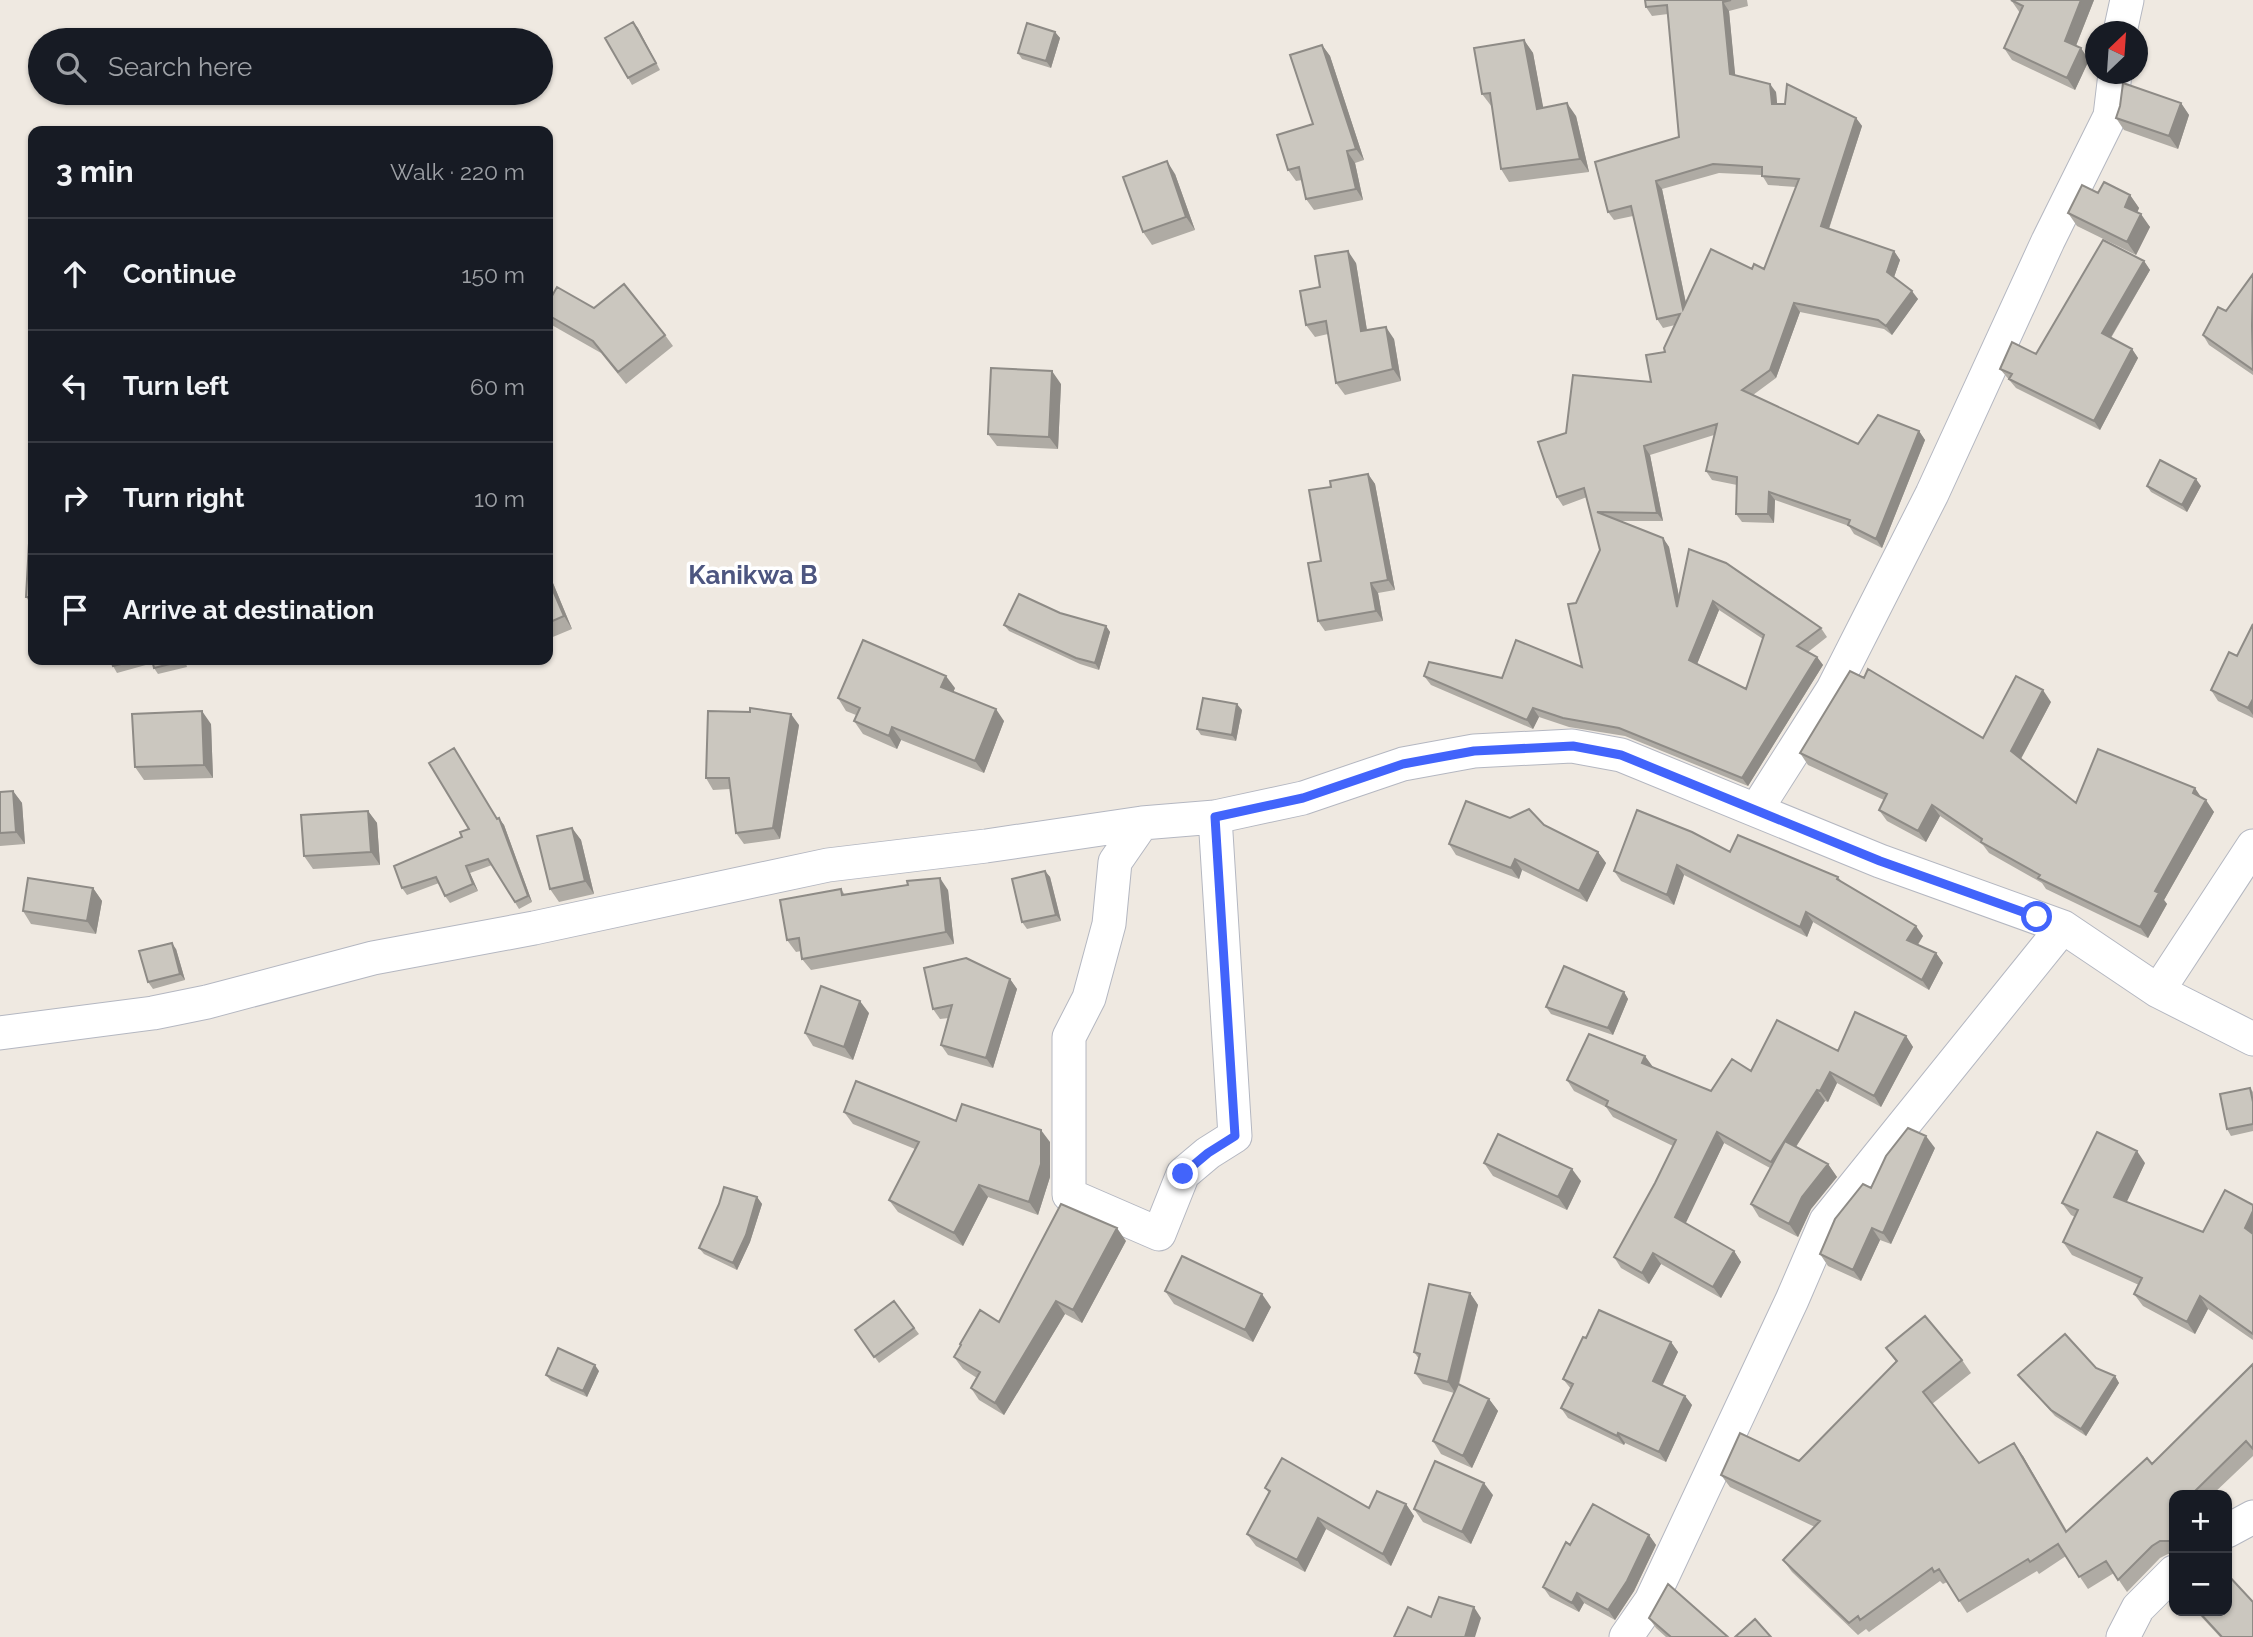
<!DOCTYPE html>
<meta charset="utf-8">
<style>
body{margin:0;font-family:Raleway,sans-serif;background:#242831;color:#f1f3f6}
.controls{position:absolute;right:21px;bottom:21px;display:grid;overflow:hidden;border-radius:14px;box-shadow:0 2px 5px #0004}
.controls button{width:63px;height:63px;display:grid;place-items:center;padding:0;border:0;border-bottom:2px solid #363941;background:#171b24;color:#f1f3f6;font:35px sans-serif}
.compass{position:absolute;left:2085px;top:21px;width:63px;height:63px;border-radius:50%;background:#171b24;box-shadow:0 2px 5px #0004;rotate:25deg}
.stop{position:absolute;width:21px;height:21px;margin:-16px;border:5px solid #4264fb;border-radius:50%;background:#fff}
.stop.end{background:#4264fb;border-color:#fff;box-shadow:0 2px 7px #0008}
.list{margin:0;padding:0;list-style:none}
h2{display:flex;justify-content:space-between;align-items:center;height:91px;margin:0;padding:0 28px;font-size:30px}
h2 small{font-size:23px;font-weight:400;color:#9ea1a6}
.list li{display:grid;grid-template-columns:46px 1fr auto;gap:21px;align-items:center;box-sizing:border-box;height:112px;padding:0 28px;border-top:2px solid #363941}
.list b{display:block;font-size:26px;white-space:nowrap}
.list em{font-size:23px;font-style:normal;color:#9ea1a6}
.icon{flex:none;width:38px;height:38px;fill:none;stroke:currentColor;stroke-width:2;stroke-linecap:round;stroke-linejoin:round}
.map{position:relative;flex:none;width:2253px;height:1637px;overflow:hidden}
.search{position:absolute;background:#171b24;box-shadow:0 2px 5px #0004;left:28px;top:28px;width:525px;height:77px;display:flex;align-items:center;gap:18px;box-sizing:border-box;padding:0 24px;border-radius:38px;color:#9ea1a6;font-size:26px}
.panel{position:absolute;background:#171b24;box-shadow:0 2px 5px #0004;left:28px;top:126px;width:525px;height:539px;border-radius:14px}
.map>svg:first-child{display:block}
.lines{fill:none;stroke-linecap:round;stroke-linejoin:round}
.minor-casing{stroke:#b4b7c1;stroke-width:35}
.minor{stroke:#fff;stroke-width:33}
.wall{fill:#afaba4;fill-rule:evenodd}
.shaded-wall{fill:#8e8b86}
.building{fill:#cbc7bf;stroke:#8e8b86;stroke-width:2;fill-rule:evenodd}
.route{stroke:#4264fb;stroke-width:9}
.labels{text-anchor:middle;stroke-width:7;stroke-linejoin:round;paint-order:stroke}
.quarter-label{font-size:26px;font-weight:bold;fill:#4d5680;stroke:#fff}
</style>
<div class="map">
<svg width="2253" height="1637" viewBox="0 0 2253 1637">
<rect width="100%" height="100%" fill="#efe9e1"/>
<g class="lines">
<g class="minor-casing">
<path id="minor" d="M2120 32 2127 0
M1756 810 1833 689 1932 494 2048 241 2110 116 2115 74
M1142 823 1115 862 1109 924 1089 998 1069 1037V1195L1159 1234 1183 1174 1208 1153 1235 1136 1215 817
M2158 991 2253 846
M0 1033 153 1013 207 1002 373 958 534 928 828 865 986 846 1142 823 1215 817 1303 798 1403 764 1474 751 1572 746 1621 755 1880 861 2063 927 2158 991 2253 1039
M2227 1531 2253 1517
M1626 1637 1651 1601 1792 1300 1826 1221 2063 927
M2123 1637 2138 1608 2174 1572"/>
</g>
<use href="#minor" class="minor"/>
</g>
<path class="wall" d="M1645 0H1747L1748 6 1729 11 1735 76 1776 92 1777 104 1856 118 1862 126 1829 229 1894 251 1900 260 1894 277 1918 299 1892 335 1884 329 1800 312 1776 378 1753 395 1858 444 1919 431 1925 440 1882 548 1854 534 1849 526 1775 500 1774 523 1742 522 1736 514 1737 485 1712 480 1706 471 1714 435 1650 455 1663 521H1619L1663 538 1669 547 1679 597 1689 549 1821 628 1827 637 1808 652 1817 657 1823 665 1748 786 1625 736 1569 727 1539 717 1533 729 1431 685 1424 676 1502 678 1582 667 1576 603 1600 550 1587 497 1563 506 1557 497 1566 433 1651 382 1665 352 1675 325 1663 328 1657 319 1633 216 1614 220 1608 212 1679 137 1668 14 1652 16 1646 7ZM1719 173 1762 175 1768 185 1796 187 1764 269H1752L1686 303 1662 189ZM1719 610 1763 639 1746 689 1697 664Z
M2011 0H2094L2076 46 2089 60 2075 90 2012 60 2004 48 2020 13Z
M633 22 660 70 632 85 628 78Z
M1055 32 1060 38 1051 68 1022 59 1018 53Z
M1524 40 1533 53 1543 108 1576 116 1589 172 1509 182 1501 169 1492 107 1482 94Z
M1322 45 1330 56 1364 160 1355 163 1363 200 1314 210 1306 199 1302 180 1296 181 1288 170 1313 124Z
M2181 103 2189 115 2178 149 2124 130 2116 118Z
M1175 174 1195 230 1152 245 1143 232Z
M2098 193 2130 195 2139 208 2137 213 2150 227 2136 255 2077 226 2068 213Z
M2144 261 2150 270 2111 338 2132 349 2138 358 2100 430 2016 388 2000 369 2036 354Z
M1356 263 1367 330 1394 339 1401 381 1345 395 1336 383 1328 334 1315 337 1306 325 1320 287Z
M2253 274V375L2209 345 2203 335 2226 311Z
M548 303 594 308 665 335 673 346 626 384 601 353 550 324 548 320Z
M1061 384 1058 449 997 446 988 434Z
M1368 474 1375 484 1395 590 1378 593 1383 621 1325 631 1318 621 1321 561 1331 487Z
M2147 486H2201L2187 512 2151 492Z
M33 544V607L26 597Z
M548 571 572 629 548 639Z
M1060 613 1106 626 1110 632 1099 670 1080 664 1009 631 1004 625Z
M2253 624V718L2218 701 2211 690 2237 656Z
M111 660H185L187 667 158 674 154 668 153 663 117 673 113 666Z
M955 688 953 692 1004 721 984 773 901 740 897 749 863 734 854 721 856 715 846 711 838 698Z
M2051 702 2021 759 2076 803 2202 798 2214 812 2164 900 2167 904 2148 938 2046 889 2042 883 1989 853 1983 845 1940 816 1926 842 1887 821 1879 810 1884 800 1808 765 1800 753 1983 738Z
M1242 710 1236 741 1201 735 1197 729Z
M211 724 213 778 144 780 135 767Z
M799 725 780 839 744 844 736 833 730 789 713 790 706 778Z
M13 791 22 803 25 844 0 846V792Z
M368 811 377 823 380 865 313 869 304 856Z
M1510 818 1598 852 1606 863 1587 902 1522 870 1519 879 1456 855 1449 844Z
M498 819 504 825 532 902 519 909 492 865 470 873 478 891 450 903 445 896 439 883 407 895 402 888 462 837Z
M572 828 581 840 594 894 559 902 550 889Z
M1730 852 1838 877 1842 882 1923 936 1918 945 1936 953 1943 963 1929 990 1813 922 1807 937 1684 875 1674 905 1621 881 1614 871Z
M1045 871 1050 877 1061 921 1027 929 1022 922Z
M93 888 102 901 96 934 31 924 23 911Z
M841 889 845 895 948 890 954 944 811 970 802 959 801 951 796 952 787 940Z
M176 949 185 980 153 989 148 982Z
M1010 979 1017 989 993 1068 948 1055 941 1045 949 1018 940 1019 933 1009Z
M1624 992 1628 999 1613 1035 1551 1014 1546 1007Z
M869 1013 853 1060 813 1046 805 1033Z
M1906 1036 1913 1047 1881 1107 1837 1083 1828 1102 1825 1101 1796 1147 1828 1164 1837 1177 1811 1209 1798 1237 1759 1217 1751 1204 1770 1168 1724 1143 1685 1223 1734 1251 1741 1262 1721 1298 1661 1264 1649 1284 1621 1268 1614 1257 1655 1183 1673 1146 1613 1117 1606 1107 1574 1091 1567 1080 1653 1067 1711 1091 1751 1071Z
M2250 1088 2253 1092V1131L2231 1136 2227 1129Z
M844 1112 956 1121 1050 1142V1177L1038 1215 988 1197 963 1246 898 1212 889 1200 915 1149 853 1124Z
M1935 1148 1891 1244 1880 1240 1861 1281 1828 1266 1820 1254 1871 1188Z
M1484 1163 1581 1181 1567 1210 1493 1176Z
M2145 1163 2126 1202 2203 1232 2253 1205V1340L2208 1309 2195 1334 2143 1306 2134 1294 2139 1285 2072 1255 2063 1242 2075 1217 2071 1215 2062 1203Z
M757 1197 762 1204 750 1242 737 1270 704 1254 699 1248Z
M1126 1241 1082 1323 1065 1314 1004 1415 979 1400 971 1388 977 1378 963 1369 954 1357 961 1346 960 1344 999 1322Z
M1165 1291 1271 1307 1253 1342 1174 1304Z
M1470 1293 1478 1305 1459 1385 1489 1399 1498 1411 1472 1468 1441 1454 1433 1441 1454 1393 1423 1384 1415 1373 1419 1359 1414 1352Z
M894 1301 919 1334 879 1363 855 1330Z
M1586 1338 1671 1342 1678 1352 1662 1385 1685 1396 1692 1405 1666 1462 1625 1443 1624 1445 1568 1418 1561 1408 1571 1389 1563 1379Z
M1886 1348 1962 1360 1971 1373 1932 1404 1979 1463 2023 1456 2067 1531 2152 1464 2253 1364V1456L2212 1495H2174V1554H2168L2160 1558 2127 1592 2114 1573 2088 1589 2066 1556 2039 1574 2037 1571 1967 1613 1947 1582 1943 1584 1940 1581 1869 1632 1866 1629 1858 1635 1792 1572 1783 1560 1815 1527 1730 1487 1721 1475 1799 1461 1896 1362Z
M2096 1368 2115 1376 2119 1383 2086 1436 2055 1416 2018 1375Z
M599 1371 587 1397 551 1381 546 1375Z
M1265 1488 1369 1508 1406 1504 1414 1516 1391 1566 1326 1529 1305 1572 1256 1546 1247 1534 1269 1493Z
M1493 1495 1471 1544 1423 1522 1414 1509Z
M1649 1535 1656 1545 1634 1591 1615 1620 1584 1603 1579 1612 1550 1597 1543 1587 1570 1545Z
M2196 1611H2227L2253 1637H2220Z
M1649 1618 1728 1637H1666L1656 1628Z"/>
<path class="shaded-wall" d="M2081 0H2094L2073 53 2065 41Z
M1723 2 1729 11 1736 83 1730 74Z
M633 22 638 28 660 70 656 63Z
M1055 32 1060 38 1051 68 1046 61Z
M1524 40 1533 53 1546 122 1537 109Z
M1322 45 1330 56 1364 160 1356 149Z
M2081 48 2089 60 2075 90 2067 78Z
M1770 84 1776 92 1778 113 1772 104Z
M1567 103 1576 116 1589 172 1580 159Z
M2181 103 2189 115 2178 149 2169 136Z
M1856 118 1862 126 1827 234 1821 226Z
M1347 151 1355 163 1363 200 1356 189Z
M1167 161 1175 174 1195 230 1186 217Z
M1656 181 1662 189 1689 318 1683 309Z
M2130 195 2139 208 2134 220 2125 207Z
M2141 214 2150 227 2136 255 2127 242Z
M1348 251 1356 263 1369 343 1361 331Z
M1894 251 1900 260 1893 280 1887 272Z
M2144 261 2150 270 2108 342 2102 333Z
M1912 291 1918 299 1892 335 1886 326Z
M1794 303 1800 312 1776 378 1770 370Z
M1386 327 1394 339 1401 381 1393 369Z
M2132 349 2138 358 2100 430 2094 421Z
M1052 371 1061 384 1058 449 1049 437Z
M1919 431 1925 440 1882 548 1876 539Z
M1644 446 1650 455 1663 521 1657 513Z
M1368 474 1375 484 1395 590 1388 580Z
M2196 479 2201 486 2187 512 2182 505Z
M1769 492 1775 500 1774 523 1768 514Z
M1663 538 1669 547 1683 616 1677 607Z
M548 571 572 629 564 616 548 579Z
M1371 583 1378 593 1383 621 1376 611Z
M1713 601 1719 610 1695 669 1689 660Z
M1106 626 1110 632 1099 670 1095 663Z
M1817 657 1823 665 1748 786 1742 778Z
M946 676 955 688 950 700 941 687Z
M2043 690 2051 702 2019 762 2011 751Z
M2253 699V715L2248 708Z
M1237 704 1242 710 1236 741 1232 735Z
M1533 708 1539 717 1533 729 1527 720Z
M996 709 1004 721 984 773 975 761Z
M202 711 211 724 213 778 204 765Z
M791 714 799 725 780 839 773 828Z
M892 727 901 740 897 749 889 736Z
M2195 788 2203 800 2193 793Z
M13 791 22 803 25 844 16 832Z
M2206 800 2214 812 2164 900 2167 904 2148 938 2140 927 2155 891Z
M1932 805 1940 816 1926 842 1918 831Z
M368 811 377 823 380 865 371 852Z
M499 818 504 825 532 902 528 896Z
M572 828 581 840 594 894 585 881Z
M1598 852 1606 863 1587 902 1579 891Z
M1515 859 1522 870 1519 879 1511 868Z
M1677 865 1684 875 1674 905 1667 895Z
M466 866 470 873 478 891 473 884Z
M1045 871 1050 877 1061 921 1056 915Z
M940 878 948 890 954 944 946 932Z
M93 888 102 901 96 934 87 921Z
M1806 912 1813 922 1807 937 1800 927Z
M1916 926 1923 936 1914 950 1907 940Z
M172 943 176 949 185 980 180 974Z
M1936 953 1943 963 1929 990 1922 980Z
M1010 979 1017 989 993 1068 986 1058Z
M1624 992 1628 999 1613 1035 1608 1028Z
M860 1001 869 1013 853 1060 844 1047Z
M1906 1036 1913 1047 1881 1107 1874 1096Z
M1645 1056 1653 1067 1642 1063Z
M1830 1072 1837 1083 1828 1102 1820 1091Z
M1817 1090 1825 1101 1779 1173 1771 1162Z
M1041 1130 1050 1142V1177L1038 1215 1029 1202Z
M1717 1132 1724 1143 1683 1229 1675 1217Z
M1926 1136 1935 1148 1891 1244 1883 1233Z
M2137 1151 2145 1163 2123 1210 2114 1197Z
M1828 1164 1837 1177 1811 1209 1798 1237 1789 1224 1802 1197Z
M1572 1169 1581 1181 1567 1210 1558 1197Z
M979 1185 988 1197 963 1246 954 1233Z
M757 1197 762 1204 750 1242 737 1270 733 1263Z
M2253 1211V1240L2245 1228Z
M1117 1228 1126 1241 1082 1323 1073 1310Z
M1872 1228 1880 1240 1861 1281 1853 1270Z
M1734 1251 1741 1262 1721 1298 1713 1287Z
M1653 1253 1661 1264 1649 1284 1642 1273Z
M1470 1293 1478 1305 1456 1394 1448 1382Z
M1262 1294 1271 1307 1253 1342 1245 1330Z
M2200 1296 2208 1309 2195 1334 2187 1322Z
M1056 1301 1065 1314 1004 1415 995 1403Z
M1671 1342 1678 1352 1660 1391 1653 1381Z
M595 1365 599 1371 587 1397 583 1391Z
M2115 1376 2119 1383 2086 1436 2081 1429Z
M1685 1396 1692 1405 1666 1462 1659 1452Z
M1489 1399 1498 1411 1472 1468 1463 1456Z
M1618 1433 1625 1443 1624 1445 1617 1436Z
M2014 1443 2023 1456 2074 1545 2066 1532Z
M1484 1483 1493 1495 1471 1544 1462 1532Z
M1406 1504 1414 1516 1391 1566 1383 1554Z
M1318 1518 1326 1529 1305 1572 1297 1560Z
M1649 1535 1656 1545 1634 1591 1615 1620 1608 1610Z
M1577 1593 1584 1603 1579 1612 1572 1603Z
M1474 1607 1481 1618 1475 1637H1465Z"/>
<path class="building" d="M1645 0H1731L1723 2 1730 74 1770 84 1772 104H1785L1787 84 1856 118 1821 226 1894 251 1887 272 1912 291 1886 326 1878 320 1794 303 1770 370 1742 390 1858 444 1878 415 1919 431 1876 539 1848 525 1850 520 1769 492 1768 514H1736L1737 477 1706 471 1717 424 1644 446 1657 513 1597 512 1663 538 1677 607 1689 549 1726 563 1821 628 1797 646 1817 657 1742 778 1619 728 1563 718 1533 708 1527 720 1424 676 1429 662 1502 678 1516 640 1582 667 1568 604 1576 603 1600 550 1584 488 1557 497 1538 442 1566 433 1573 375 1651 382 1646 355 1665 352 1664 348 1680 314 1657 319 1631 206 1608 212 1595 162 1679 137 1667 5 1646 7ZM1713 164 1762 167V176L1799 179 1764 269 1754 264 1752 269 1711 249 1683 309 1656 181ZM1713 601 1764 635 1746 689 1689 660Z
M2011 0H2081L2065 41 2081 48 2067 78 2004 48 2023 6Z
M633 22 656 63 628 78 605 38Z
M1027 23 1055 32 1046 61 1018 53Z
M1524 40 1537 109 1567 103 1580 159 1501 169 1490 93 1482 94 1474 48Z
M1322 45 1356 149 1347 151 1356 189 1306 199 1299 167 1288 170 1277 135 1313 124 1290 55Z
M2123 83 2181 103 2169 136 2116 118 2120 106Z
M1167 161 1186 217 1143 232 1123 177Z
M2104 182 2130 195 2125 207 2141 214 2127 242 2068 213 2082 185 2098 193Z
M2103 240 2144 261 2102 333 2132 349 2094 421 2009 379 2012 374 2000 369 2012 342 2036 354Z
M1348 251 1361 331 1386 327 1393 369 1336 383 1326 321 1306 325 1300 291 1320 287 1315 256Z
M2253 274 2252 326 2253 370 2203 335 2218 307 2226 311Z
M624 284 665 335 618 372 593 341 548 315V303L557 287 594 308Z
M991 368 1052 371 1049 437 988 434Z
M2160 460 2196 479 2182 505 2147 486Z
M1368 474 1388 580 1371 583 1376 611 1318 621 1308 563 1321 561 1309 490 1331 487 1330 481Z
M29 543 33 544V597H26Z
M548 579 564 616 548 623Z
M1019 594 1060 613 1106 626 1095 663 1076 658 1004 625Z
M2253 624V699L2248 708 2211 690 2229 652 2237 656Z
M863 640 946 676 941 687 996 709 975 761 892 727 889 736 854 721 860 708 838 698Z
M111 660H137L113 666Z
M152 660H182V661L154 668Z
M1868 669 1983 738 2016 676 2043 690 2011 751 2076 803 2098 749 2195 788 2193 793 2206 800 2155 891 2159 893 2140 927 2038 878 2040 875 1981 842 1982 839 1932 805 1918 831 1879 810 1887 794 1800 753 1850 671 1864 678Z
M1203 698 1237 704 1232 735 1197 729Z
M750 708 791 714 773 828 736 833 729 778H706L708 711 750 712Z
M202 711 204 765 135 767 132 714Z
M454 748 497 819 499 818 528 896 515 902 488 859 466 866 473 884 445 896 436 877 402 888 394 866 462 837 460 832 469 829 429 763Z
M13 791 16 832 0 833V792Z
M1466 801 1510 818 1529 809 1544 825 1598 852 1579 891 1515 859 1511 868 1449 844Z
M1637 810 1692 832 1730 852 1738 835 1838 877 1837 879 1916 926 1907 940 1936 953 1922 980 1806 912 1800 927 1677 865 1667 895 1614 871Z
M368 811 371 852 304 856 301 815Z
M572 828 585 881 550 889 537 836Z
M1045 871 1056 915 1022 922 1012 879Z
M28 878 93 888 87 921 23 911Z
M940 878 946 932 802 959 799 938 787 940 780 900 841 889 842 895 908 885 907 881Z
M172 943 180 974 148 982 139 951Z
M966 958 1010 979 986 1058 941 1045 952 1005 933 1009 924 968Z
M1564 966 1624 992 1608 1028 1546 1007Z
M821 986 860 1001 844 1047 805 1033Z
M1855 1012 1906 1036 1874 1096 1830 1072 1820 1091 1817 1090 1771 1162 1717 1132 1675 1217 1734 1251 1713 1287 1653 1253 1642 1273 1614 1257 1655 1183 1676 1140 1606 1106 1608 1101 1567 1080 1589 1034 1645 1056 1642 1063 1711 1091 1732 1059 1751 1071 1777 1020 1838 1051Z
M856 1081 956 1121 962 1104 1041 1130V1164L1029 1202 979 1185 954 1233 889 1200 919 1142 844 1112Z
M2250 1088 2253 1102V1124L2227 1129 2220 1094Z
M1908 1128 1926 1136 1883 1233 1872 1228 1853 1270 1820 1254 1835 1219 1863 1184 1871 1188 1886 1156Z
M2097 1132 2137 1151 2114 1197 2203 1232 2225 1190 2253 1205V1211L2245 1228 2253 1234V1334L2200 1296 2187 1322 2134 1294 2142 1278 2063 1242 2078 1210 2062 1203Z
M1498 1134 1572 1169 1558 1197 1484 1163Z
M1785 1141 1828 1164 1802 1197 1789 1224 1751 1204Z
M724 1187 757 1197 746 1235 733 1263 699 1248 719 1204Z
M1061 1204 1117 1228 1073 1310 1056 1301 995 1403 971 1388 980 1372 954 1357 961 1345 960 1344 980 1310 999 1322Z
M1182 1256 1262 1294 1245 1330 1165 1291Z
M1429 1284 1470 1293 1448 1382 1415 1373 1420 1354 1414 1352Z
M894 1301 914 1328 874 1357 855 1330Z
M1599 1310 1671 1342 1653 1381 1685 1396 1659 1452 1618 1433 1617 1436 1561 1408 1573 1384 1563 1379 1583 1337 1586 1338Z
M1925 1316 1962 1360 1923 1392 1979 1463 2014 1443 2066 1532 2147 1458 2152 1464 2253 1364V1449L2246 1441 2191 1495H2174V1512L2172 1514 2174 1517V1543L2171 1541H2160L2152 1546 2118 1580 2106 1561 2079 1577 2058 1544 2030 1562 2028 1559 1959 1601 1939 1569 1934 1572 1932 1568 1860 1620 1858 1616 1849 1623 1783 1560 1820 1521 1721 1475 1740 1433 1799 1461 1897 1361 1886 1348Z
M2065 1334 2096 1368 2115 1376 2081 1429 2051 1410 2018 1375Z
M558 1348 595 1365 583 1391 546 1375Z
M1458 1384 1489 1399 1463 1456 1433 1441Z
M1282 1458 1369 1508 1377 1491 1406 1504 1383 1554 1318 1518 1297 1560 1247 1534 1270 1491 1265 1488Z
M1435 1461 1484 1483 1462 1532 1414 1509Z
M1593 1504 1649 1535 1627 1581 1608 1610 1577 1593 1572 1603 1543 1587 1566 1542 1570 1545Z
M2227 1574 2253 1602V1637H2222L2198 1611H2227Z
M1668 1584 1728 1637H1671L1649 1618Z
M1439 1597 1474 1607 1465 1637H1394L1408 1607 1431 1617Z
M1755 1619 1771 1637H1735Z"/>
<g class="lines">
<path class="route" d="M1183 1174 1208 1153 1235 1136 1215 817 1303 798 1403 764 1474 751 1573 746 1621 755 1880 861 2037 917"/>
</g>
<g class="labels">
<g class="quarter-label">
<text x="753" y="584">Kanikwa B</text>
</g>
</g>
</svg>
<div class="controls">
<button>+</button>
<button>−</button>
</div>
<svg class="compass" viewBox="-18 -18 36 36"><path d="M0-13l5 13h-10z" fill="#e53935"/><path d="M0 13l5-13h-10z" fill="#9ea1a6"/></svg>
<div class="stop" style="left:2037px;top:917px"></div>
<div class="stop end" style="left:1183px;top:1174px"></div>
<div class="search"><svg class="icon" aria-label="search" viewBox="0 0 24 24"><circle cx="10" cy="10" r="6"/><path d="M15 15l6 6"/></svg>Search here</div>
<section class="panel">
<h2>3 min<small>Walk · 220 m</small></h2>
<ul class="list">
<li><svg class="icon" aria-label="ahead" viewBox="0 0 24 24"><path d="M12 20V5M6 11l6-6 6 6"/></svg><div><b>Continue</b></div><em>150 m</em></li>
<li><svg class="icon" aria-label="left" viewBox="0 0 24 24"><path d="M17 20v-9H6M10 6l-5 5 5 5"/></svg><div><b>Turn left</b></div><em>60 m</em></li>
<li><svg class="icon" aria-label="right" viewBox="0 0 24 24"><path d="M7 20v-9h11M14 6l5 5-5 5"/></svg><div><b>Turn right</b></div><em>10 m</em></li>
<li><svg class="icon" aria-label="arrive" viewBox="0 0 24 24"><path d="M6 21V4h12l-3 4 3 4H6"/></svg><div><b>Arrive at destination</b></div></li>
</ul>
</section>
</div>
